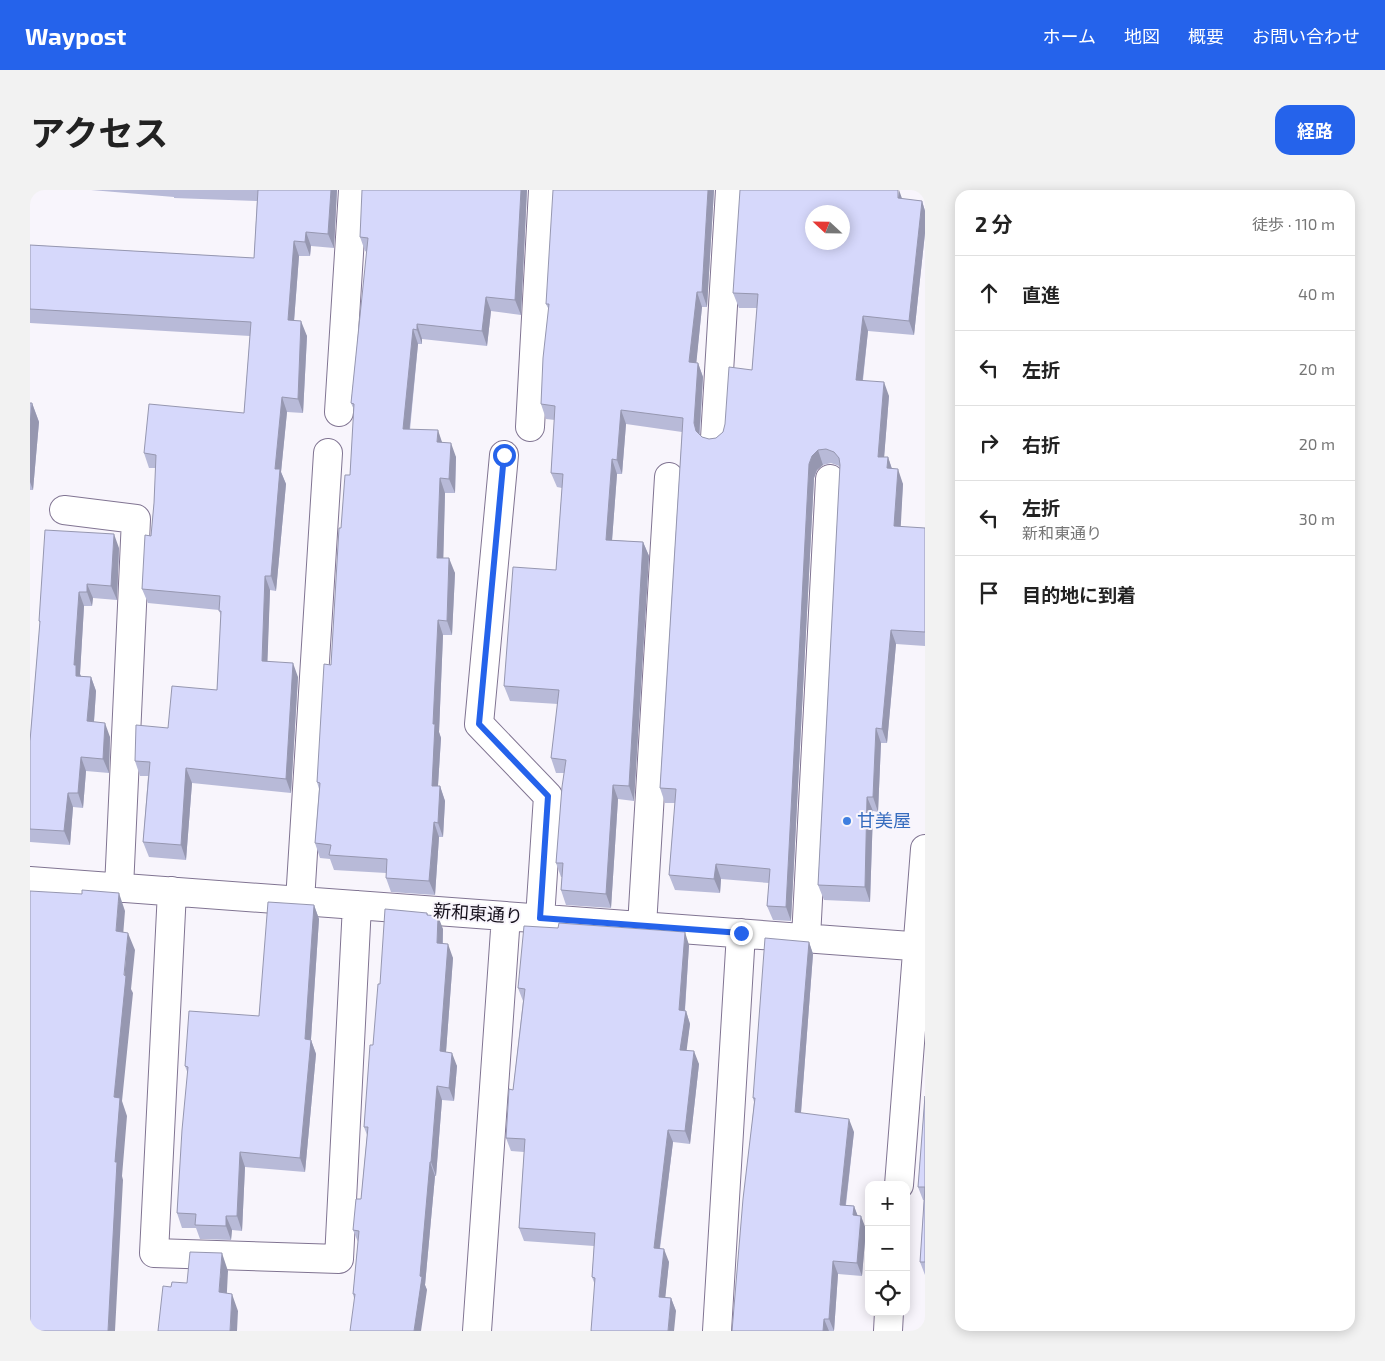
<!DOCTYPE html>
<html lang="ja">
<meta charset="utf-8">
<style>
body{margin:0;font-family:"Exo 2","Noto Sans JP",sans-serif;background:#f2f2f2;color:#222}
.controls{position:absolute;right:15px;bottom:15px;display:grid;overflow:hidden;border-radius:10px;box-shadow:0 2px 12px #0003}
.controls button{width:45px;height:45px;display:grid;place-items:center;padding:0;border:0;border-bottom:1px solid #e0e0e0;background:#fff;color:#222;font:25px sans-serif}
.compass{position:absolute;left:775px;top:15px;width:45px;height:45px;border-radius:50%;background:#fff;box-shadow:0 2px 12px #0003;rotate:292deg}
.stop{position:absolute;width:15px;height:15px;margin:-11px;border:4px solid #2563eb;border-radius:50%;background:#fff}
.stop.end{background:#2563eb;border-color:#fff;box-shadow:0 1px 5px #0008}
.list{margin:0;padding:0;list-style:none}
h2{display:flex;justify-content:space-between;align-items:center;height:65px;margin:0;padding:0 20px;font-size:21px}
h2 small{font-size:16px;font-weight:400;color:#767676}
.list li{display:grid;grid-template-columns:32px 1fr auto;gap:15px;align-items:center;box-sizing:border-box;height:75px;padding:0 20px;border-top:1px solid #e0e0e0}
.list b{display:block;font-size:19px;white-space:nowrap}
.list p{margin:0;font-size:16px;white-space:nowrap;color:#767676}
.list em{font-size:16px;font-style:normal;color:#767676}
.icon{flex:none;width:28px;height:28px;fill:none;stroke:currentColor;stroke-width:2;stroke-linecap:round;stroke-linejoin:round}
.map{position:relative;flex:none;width:895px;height:1141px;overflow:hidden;border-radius:15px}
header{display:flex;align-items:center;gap:30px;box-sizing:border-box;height:70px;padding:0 25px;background:#2563eb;color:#fff}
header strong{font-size:24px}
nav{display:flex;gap:28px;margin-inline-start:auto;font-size:18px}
.intro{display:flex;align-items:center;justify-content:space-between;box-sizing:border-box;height:120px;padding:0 30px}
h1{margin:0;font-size:35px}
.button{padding:12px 22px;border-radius:15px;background:#2563eb;color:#fff;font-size:18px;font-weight:700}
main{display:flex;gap:30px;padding:0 30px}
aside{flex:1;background:#fff;border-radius:15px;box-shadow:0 2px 12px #0003}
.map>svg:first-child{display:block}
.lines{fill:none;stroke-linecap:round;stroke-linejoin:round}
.minor-casing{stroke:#807492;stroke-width:30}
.minor{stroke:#fff;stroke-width:28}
.wall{fill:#b8bad8}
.shaded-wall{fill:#9697b0}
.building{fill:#d6d8fb;stroke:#9697b0;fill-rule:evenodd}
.route{stroke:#2563eb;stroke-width:6}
.shop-dot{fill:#3f7fe0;stroke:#f8f5fc;stroke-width:2}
.labels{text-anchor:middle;stroke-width:4;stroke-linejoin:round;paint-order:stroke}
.shop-label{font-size:18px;fill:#366cbe;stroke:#f8f5fc;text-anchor:start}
.street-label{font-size:18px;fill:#17121d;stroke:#f8f5fc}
</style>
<header>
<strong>Waypost</strong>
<nav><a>ホーム</a><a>地図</a><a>概要</a><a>お問い合わせ</a></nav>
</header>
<div class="intro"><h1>アクセス</h1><a class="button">経路</a></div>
<main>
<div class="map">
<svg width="895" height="1141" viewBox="0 0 895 1141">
<rect width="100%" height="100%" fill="#f8f5fc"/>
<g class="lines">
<g class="minor-casing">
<path id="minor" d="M309 222 323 0
M500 237 513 0
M685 248 700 0
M474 265 449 534 518 606 510 728
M34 320 106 329 89 698
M0 691 895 757
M142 701 124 1063 309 1069 327 715
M270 711 298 263
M612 736 639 287
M776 748 800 289
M869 995 895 659
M447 1141 476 726
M687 1141 711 743
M858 1141 859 1122"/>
</g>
<use href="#minor" class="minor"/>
</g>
<path class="wall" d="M61 0H307L304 58 281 56 280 66H269L264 131 277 146 273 223 257 222 251 282 256 294 246 401 240 400 237 471 268 487 261 603 162 593 156 670 119 667 113 652 118 586H110L105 571 138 538 187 500 191 426 189 420 118 413 112 399 121 346 124 313 126 278H119L114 263 214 223 220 146 0 133V55L224 68 227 11 144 8V7Z
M497 0 491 125 461 121 457 156 392 149V154H388L380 240 412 252 426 267 425 303H415L413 368 425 383 422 445H413L409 542 411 548 408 596H410L415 611 413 647H409L405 705 361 702 356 688V683L304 680 300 669 290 668 285 653 289 599 287 592 301 475 311 338 320 285 324 220 321 213 337 62 335 61 330 47Z
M684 0 677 117H672L666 173H668L673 187 670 245 672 247 679 249 686 248 693 242 722 180 727 118H709L703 103 872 9 892 11 895 21V43L884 145 838 141 833 190 859 206 854 267H858L862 279 873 294 870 337 895 338V456L866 454 857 553H851L848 622 843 621 840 712 794 710 788 695 810 278 809 276 801 273 793 275 787 280 784 288 761 731 743 730 737 716 739 693 691 689 690 703 645 700 639 685 645 613H635L630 598 652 242 596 234 592 284H587L582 350 613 352 619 366 604 611 588 609 581 718 536 715 531 700 532 687H531L526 673 534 583H526L521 568 528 514 480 511 474 496 526 380 532 298 527 297 521 283 525 230 516 229 511 214 519 120 516 114Z
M0 213H2L9 232 3 300H0Z
M89 358 87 410 63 408 62 416H54L50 484 51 486 61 487 66 501 64 532 80 547 79 583 56 581 53 618 43 617 40 655 0 652V551L10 433 9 431Z
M284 715 289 729 281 850 286 864 275 982 215 977 212 1041 202 1040 201 1050 170 1049 166 1038H152L147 1023 158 884 155 876 229 826Z
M397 723 398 725 413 739V754L423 768 416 862 427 876 424 911 412 910 406 986H405L395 1095 397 1100 324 1108 323 1104 328 1052 323 1040 331 1009 337 945 334 937 350 794Z
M779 752 783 764 771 923 824 942 816 1015 824 1016 827 1025 836 1039 832 1086 808 1084 804 1141H702L724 912 723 908Z
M659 755 655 821H656L660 834 656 860 669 874 660 954 643 952 630 1059 639 1072 635 1107 641 1108 646 1121 565 1095 562 1087 564 1056 494 1051 489 1038 494 962 481 961 476 948 483 900 493 811 488 798Z
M895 906V1085L890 1072 894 1010H893L888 997Z"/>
<path class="shaded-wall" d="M301 0H307L304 58 298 44Z
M491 0H497L491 125 485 110Z
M678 0H684L677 117 672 102Z
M869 0 874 14 868 8Z
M892 11 895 21V43L884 145 879 131Z
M276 42 281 56 280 66 275 52Z
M264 51 269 66 263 144 258 130Z
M667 102 672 117 665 186 659 172Z
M456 107 461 121 457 156 452 141Z
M833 126 838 141 831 204 826 190Z
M271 131 277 146 273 223 268 209Z
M387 134 392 149V154L387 140Z
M383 139 388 154 378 254 373 239Z
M668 173 673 187 669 247 666 241 664 233Z
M854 192 859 206 853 281 848 267Z
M252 207 257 222 251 282 256 294 246 401 241 386 245 279Z
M2 213 9 232 3 300 0 292V235Z
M591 220 596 234 592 284 587 270Z
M408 240 413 255 407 252Z
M421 253 426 267 425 303 419 289Z
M788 260 793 275 787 280 784 288 761 731 756 717 779 274 782 266Z
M858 267 863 282 857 278Z
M582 269 587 284 581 364 576 350Z
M868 279 873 294 870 351 864 336Z
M410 288 415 303 413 382 407 368Z
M84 344 89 358 87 410 81 396Z
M613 352 619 366 604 611 599 596Z
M419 368 425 383 422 445 417 431Z
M235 386 240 400 237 485 232 471Z
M57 394 63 408 62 416 57 402Z
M49 402 54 416 50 484 52 489 46 486 44 475Z
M408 430 413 445 409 542 411 548 407 610 402 596 403 534Z
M861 440 866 454 857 553 852 539Z
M263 473 268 487 261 603 256 589Z
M61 487 66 501 63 545 57 531Z
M75 533 80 547 79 583 73 569Z
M846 538 851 553 848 622 843 607Z
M51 567 56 581 53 618 48 603Z
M156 578 162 593 156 670 151 655Z
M583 595 588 609 581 718 576 704Z
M410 596 415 611 413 647 408 633Z
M38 603 43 617 40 655 34 641Z
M837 607 843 621 840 712 835 697Z
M404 632 409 647 405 705 399 691Z
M686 674 691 689 690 703 684 689Z
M89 703 95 721 92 759 86 741Z
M284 715 289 729 280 863 275 849Z
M408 726 413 739 412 767 407 753Z
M655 742 659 755 654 832 656 821 660 834 655 873 650 860 649 820Z
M98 743 105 760 101 799 103 803 92 911 97 926 92 986 93 990 85 1141H78L85 972 84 907Z
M779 752 783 764 770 935 765 922Z
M418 754 423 768 415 875 410 861Z
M281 850 286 864 275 982 270 968Z
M664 861 669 874 660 954 655 941Z
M422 863 427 876 424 911 419 898Z
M407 896 412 910 406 986 401 972Z
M819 929 824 942 814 1028 810 1015Z
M638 940 643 952 628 1071 624 1058Z
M210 962 215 977 212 1041 207 1026Z
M400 972 405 986 395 1095 397 1100 391 1141H384Z
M824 1016 829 1029 823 1025Z
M196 1026 202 1040 201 1050 196 1036Z
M831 1026 836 1039 832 1086 827 1073Z
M634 1059 639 1072 634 1120 629 1107Z
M192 1063 198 1081 196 1120 189 1102Z
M803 1071 808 1084 804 1141 799 1129Z
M202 1104 208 1121 207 1141H200Z
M641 1108 646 1121 644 1141H638Z
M794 1129 799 1141H793Z"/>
<path class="building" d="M228 0H301L298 44 276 42 275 52 264 51 258 130 271 131 268 209 252 207 245 279H250L241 386H235L232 471 263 473 256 589 156 578 151 655 113 652 120 572 105 571 106 535 138 538 142 496 187 500 191 421H189L190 406 112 399 115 345 121 346 124 313 126 265 114 263 119 214 214 223 221 132 0 119V55L224 68Z
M332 0H491L485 110 456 107 452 141 387 134V140L383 139 373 239 408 240 407 252 421 253 419 289 410 288 407 368H419L417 431 408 430 403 534H405L402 596H410L408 633 404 632 399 691 356 688 357 669 299 665 301 655 285 653 290 593 287 592 294 474 301 475 309 338H311L315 285H320L324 214 321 213 338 48 330 47Z
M523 0H678L672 102H667L659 172 668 173 664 233 666 241 672 247 679 249 686 248 693 242 695 234 699 177 722 180 728 104 703 103 710 0H868V8L892 11 879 131 833 126 826 190 854 192 848 267H858L857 278 868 279 864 336 895 338V442L861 440 852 539 846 538 843 607H837L835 697 788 695 810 275 809 268 804 262 796 259 788 260 782 266 779 274 756 717 737 716 740 679 686 674 684 689 639 685 646 599 630 598 653 228 591 220 587 270 582 269 576 350 613 352 599 596 583 595 576 704 531 700 533 673H526L532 597 536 570 521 568 529 500 474 496 483 377 526 380 533 284 521 283 525 216 511 214 513 168 519 114H516ZM782 22H812V52H782Z
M0 213H2L0 235Z
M15 340 84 344 81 396 57 394V402H49L44 475H46V486L61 487 57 531 75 533 73 569 51 567 48 603H38L34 641 0 639V551L10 431H9Z
M52 700 89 703 86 741 98 743 94 785 96 786 84 907 90 908 85 972H87L78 1141H0V701L52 704Z
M238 712 284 715 275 849 281 850 270 968 210 962 207 1026H196V1036L165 1035 166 1024 147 1023 152 940 158 877 155 876 159 821 229 826Z
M355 719 397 723V725L408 726 407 753 418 754 410 861 422 863 419 898 407 896 401 972H400L390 1086 392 1087 384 1141H320L325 1104H323L329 1041 323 1040 326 1009H331L338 937H334L340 855H343L348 794H350Z
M529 733 655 742 649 820 656 821 650 860 664 861 655 941 638 940 624 1058 634 1059 629 1107 641 1108 638 1141H561L565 1088 562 1087 565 1043 489 1038 495 949 476 948 479 899 483 900 495 799 488 798 494 736 528 738Z
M735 748 779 752 765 922 819 929 810 1015 824 1016 823 1025 831 1026 827 1073 803 1071 799 1129H794L793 1141H702L713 1009 725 908H723Z
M895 906V1072H890L895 997H888Z
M160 1062 192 1063 189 1102 202 1104 200 1141H128L133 1096 141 1097 142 1092 157 1093Z"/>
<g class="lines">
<path class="route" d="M474 265 449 534 518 606 510 728 711 743"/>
</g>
<circle class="shop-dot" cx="817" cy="631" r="5"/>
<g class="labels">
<g class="shop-label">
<text x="827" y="637">甘美屋</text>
</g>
<g class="street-label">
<text transform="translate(448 724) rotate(4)" y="6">新和東通り</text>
</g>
</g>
</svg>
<div class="controls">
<button>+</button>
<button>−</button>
<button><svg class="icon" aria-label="locate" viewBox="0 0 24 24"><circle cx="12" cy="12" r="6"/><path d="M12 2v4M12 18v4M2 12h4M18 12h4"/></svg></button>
</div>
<svg class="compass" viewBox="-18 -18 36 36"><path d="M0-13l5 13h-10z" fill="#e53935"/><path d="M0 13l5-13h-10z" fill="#767676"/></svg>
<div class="stop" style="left:474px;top:265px"></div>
<div class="stop end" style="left:711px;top:743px"></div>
</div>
<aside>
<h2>2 分<small>徒歩 · 110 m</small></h2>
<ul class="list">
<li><svg class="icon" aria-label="ahead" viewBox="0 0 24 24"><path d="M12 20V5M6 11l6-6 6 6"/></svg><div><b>直進</b></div><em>40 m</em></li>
<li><svg class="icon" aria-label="left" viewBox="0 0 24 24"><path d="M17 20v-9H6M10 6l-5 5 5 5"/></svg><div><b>左折</b></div><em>20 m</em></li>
<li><svg class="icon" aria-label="right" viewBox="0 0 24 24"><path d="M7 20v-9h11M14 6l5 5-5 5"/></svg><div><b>右折</b></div><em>20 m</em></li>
<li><svg class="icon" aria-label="left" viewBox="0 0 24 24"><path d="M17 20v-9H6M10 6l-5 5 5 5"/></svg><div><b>左折</b><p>新和東通り</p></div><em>30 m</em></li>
<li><svg class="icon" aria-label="arrive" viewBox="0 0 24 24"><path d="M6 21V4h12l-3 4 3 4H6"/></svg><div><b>目的地に到着</b></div></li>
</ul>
</aside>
</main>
